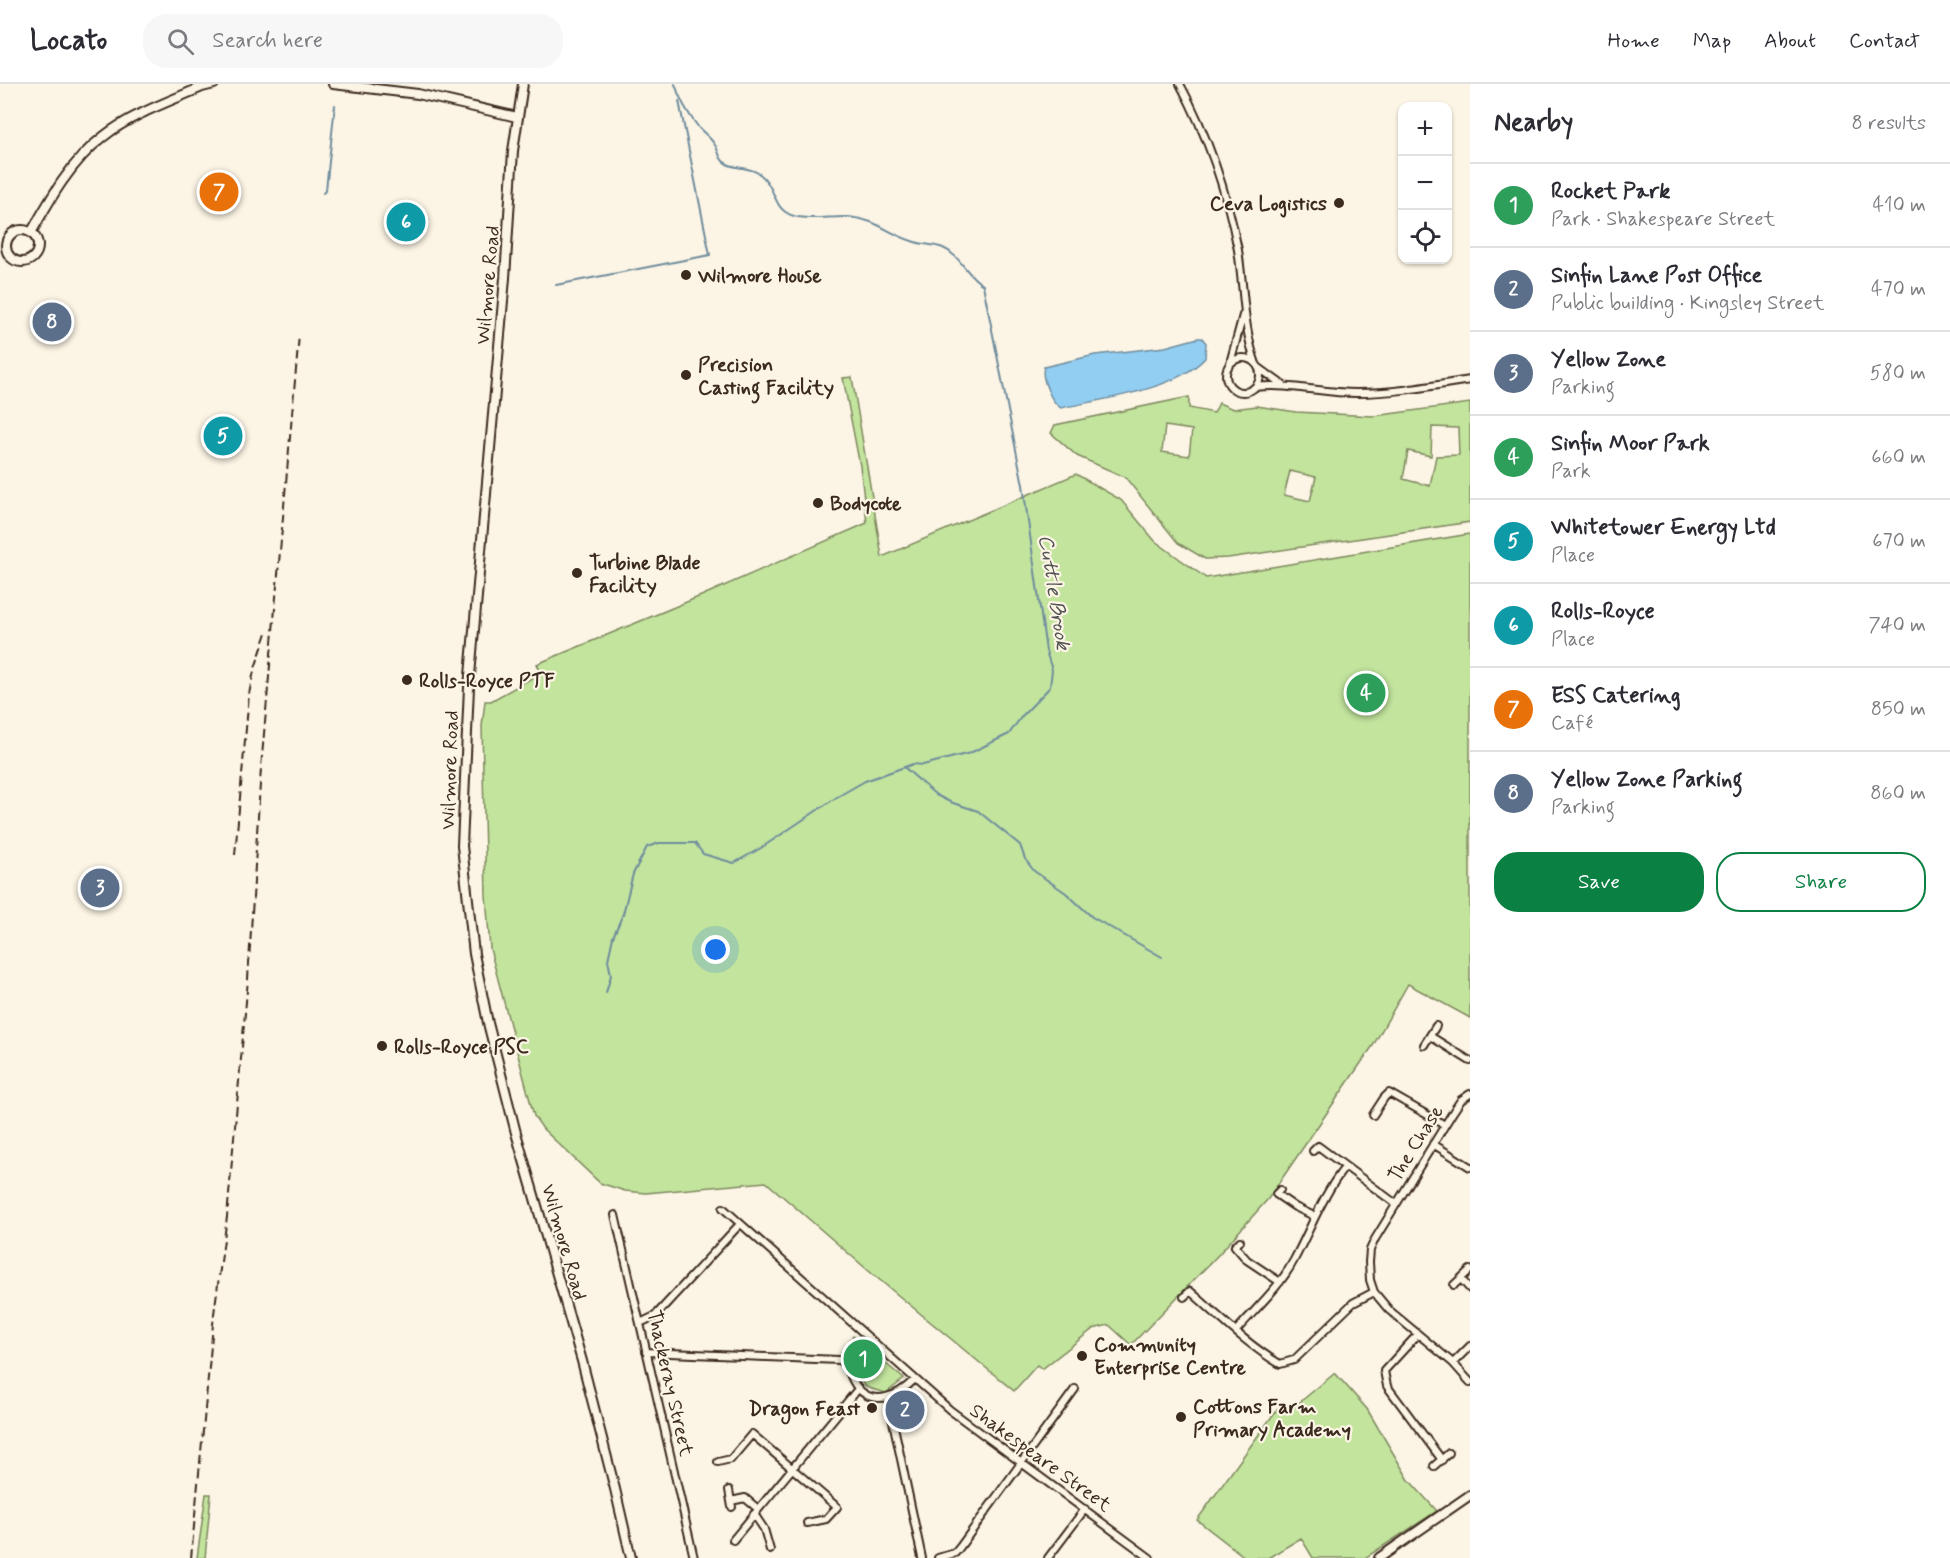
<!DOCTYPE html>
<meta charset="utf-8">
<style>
body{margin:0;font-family:Mynerve,sans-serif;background:#f7f7f7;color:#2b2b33}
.controls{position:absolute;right:18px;top:18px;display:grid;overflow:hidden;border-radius:12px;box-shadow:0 2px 4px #0004}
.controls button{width:54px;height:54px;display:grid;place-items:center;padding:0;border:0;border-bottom:2px solid #e1e1e2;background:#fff;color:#2b2b33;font:30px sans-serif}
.you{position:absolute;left:716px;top:866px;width:21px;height:21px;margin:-15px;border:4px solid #fff;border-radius:50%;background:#1a73e8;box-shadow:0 0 0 9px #1a73e833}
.badge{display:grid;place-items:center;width:39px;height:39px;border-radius:50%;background:#0b8043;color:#fff;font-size:20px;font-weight:700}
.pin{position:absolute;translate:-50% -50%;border:3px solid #fff;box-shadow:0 2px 6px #0006}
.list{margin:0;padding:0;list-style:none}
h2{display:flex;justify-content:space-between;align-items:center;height:78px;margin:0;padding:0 24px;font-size:26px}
h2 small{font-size:20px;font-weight:400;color:#7c7c81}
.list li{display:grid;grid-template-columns:39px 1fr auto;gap:18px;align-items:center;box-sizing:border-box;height:84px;padding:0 24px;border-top:2px solid #e1e1e2}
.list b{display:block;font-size:22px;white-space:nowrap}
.list p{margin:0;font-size:20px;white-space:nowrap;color:#7c7c81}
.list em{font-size:20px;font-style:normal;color:#7c7c81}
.actions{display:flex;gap:12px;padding:18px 24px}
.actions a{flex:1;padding:14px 0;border:2px solid #0b8043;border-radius:24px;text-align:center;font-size:21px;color:#0b8043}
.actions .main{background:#0b8043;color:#fff}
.icon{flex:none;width:33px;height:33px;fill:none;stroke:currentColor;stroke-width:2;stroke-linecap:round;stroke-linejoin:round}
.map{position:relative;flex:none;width:1470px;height:1474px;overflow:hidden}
header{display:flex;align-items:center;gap:36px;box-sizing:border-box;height:84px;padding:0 30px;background:#fff;border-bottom:2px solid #e1e1e2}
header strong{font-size:28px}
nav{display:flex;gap:33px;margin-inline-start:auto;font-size:21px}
.search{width:420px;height:54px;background:#f7f7f7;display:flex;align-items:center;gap:15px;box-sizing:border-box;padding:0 21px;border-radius:24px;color:#7c7c81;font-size:22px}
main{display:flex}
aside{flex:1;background:#fff}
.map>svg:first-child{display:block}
.green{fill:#c2e49d;stroke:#7e875e;stroke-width:1.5;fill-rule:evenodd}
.water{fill:#92cef2;stroke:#6f8c9d;stroke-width:1.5}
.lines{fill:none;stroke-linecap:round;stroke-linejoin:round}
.stream{stroke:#6f8c9d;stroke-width:2}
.minor-casing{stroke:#3b2a1e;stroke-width:10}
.tertiary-casing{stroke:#3b2a1e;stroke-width:12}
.minor{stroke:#fcf5e5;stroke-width:6}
.tertiary{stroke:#fcf5e5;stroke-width:8}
.rail{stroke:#3b2a1e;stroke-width:2;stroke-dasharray:9 4.5;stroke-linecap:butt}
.poi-dot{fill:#3b2a1e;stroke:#fcf5e5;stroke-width:2}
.labels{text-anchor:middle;stroke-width:4.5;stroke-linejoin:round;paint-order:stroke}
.poi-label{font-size:20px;font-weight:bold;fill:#3b2a1e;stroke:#fcf5e5;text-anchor:start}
.street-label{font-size:20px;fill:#3b2a1e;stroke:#fcf5e5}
.water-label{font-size:21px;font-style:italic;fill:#515353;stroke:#fcf5e5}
</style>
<header>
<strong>Locato</strong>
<div class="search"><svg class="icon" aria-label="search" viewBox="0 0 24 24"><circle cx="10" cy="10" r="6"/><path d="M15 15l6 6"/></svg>Search here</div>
<nav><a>Home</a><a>Map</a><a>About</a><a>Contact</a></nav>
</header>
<main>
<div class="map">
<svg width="1470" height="1474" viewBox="0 0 1470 1474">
<rect width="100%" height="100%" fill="#fcf5e5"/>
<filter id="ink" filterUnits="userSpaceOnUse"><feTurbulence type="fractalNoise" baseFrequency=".0167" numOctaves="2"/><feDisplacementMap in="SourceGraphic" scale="12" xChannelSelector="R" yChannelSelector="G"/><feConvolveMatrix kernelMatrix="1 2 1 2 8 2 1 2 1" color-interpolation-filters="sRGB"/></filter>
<g filter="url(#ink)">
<path class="green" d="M852 293 882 473 1076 390 1121 416 1155 457 1206 494 1470 450V934L1408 900 1374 960 1268 1115 1218 1171 1131 1261 1109 1241 1093 1245 1042 1285 1037 1281 1014 1307 870 1188 766 1098 646 1109 625 1107 600 1099 543 1045 534 1032 490 865 486 811 484 731 482 642 485 617H491L541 589 537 580 701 512 867 439 860 382 843 294Z
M1189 313V324L1214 329 1219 319 1233 325 1257 322 1296 328 1374 332 1470 319V438L1228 474 1205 475 1178 459 1125 393 1077 372 1051 349 1055 341ZM1165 342 1192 346 1189 372 1162 368ZM1432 343 1458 344 1459 371 1436 372 1430 402 1403 395 1408 367 1431 372ZM1290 387 1316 393 1310 417 1284 411Z
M853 1252 904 1295 886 1309C881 1307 872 1306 867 1303 856 1296 849 1278 841 1268Z
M1335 1289 1367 1325 1409 1396 1437 1427 1365 1474H1313L1301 1454 1268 1474H1246L1197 1436 1278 1324 1288 1328Z
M206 1410H211L205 1474H197Z"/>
<path class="water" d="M1198 254H1202L1206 259 1205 274C1176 306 1103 315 1061 324 1052 320 1040 293 1044 283L1095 271 1165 263Z"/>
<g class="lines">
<path class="stream" d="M323 109 326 106 335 21
M556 201 710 171 679 17
M904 683 936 711 950 718 978 727 1020 761 1025 775 1034 787 1066 809 1092 833 1162 873
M606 909 611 891 608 876 613 853 623 830 633 790 647 763 659 759H695L703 770 734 779 761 764 837 713 865 697 913 680 923 681 970 669 1009 650 1022 632 1050 603 1052 586 1046 567 1023 401 983 201C966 191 960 171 943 164 933 160 922 161 912 157 887 149 878 136 849 133 831 132 811 137 794 132 775 126 777 112 767 98 755 79 734 88 723 77 719 73 718 65 715 61 711 54 704 49 699 44 688 30 680 17 675 0"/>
<g class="minor-casing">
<path id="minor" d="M1180 0C1208 52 1227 109 1238 166 1244 204 1243 243 1256 280
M1226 291a17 17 0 1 1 34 0a17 17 0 1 1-34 0Z
M1230 279 1243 231
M1258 283 1284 302
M1255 303C1289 299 1322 309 1356 309 1394 309 1432 302 1470 296
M1430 952 1470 977
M1424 961 1436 942
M1470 1010 1461 1016 1453 1028 1375 1155 1370 1166 1369 1178 1370 1196 1374 1208 1389 1226 1453 1279 1470 1298
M1373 1031 1384 1014 1389 1009 1445 1041
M1433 1060 1470 1083
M1313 1067 1318 1062 1396 1120
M1280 1106 1276 1110 1295 1123 1314 1132
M723 1124 950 1326 1150 1474
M615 1131 694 1474
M1240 1157 1235 1162 1247 1176 1280 1198
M1461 1195 1470 1205
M1454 1201 1470 1186
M1184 1213 1190 1207C1219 1232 1247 1261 1280 1280L1294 1276 1353 1219 1374 1208
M640 1239 655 1232 740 1140
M1236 1247C1256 1224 1280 1203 1294 1176 1311 1144 1322 1112 1345 1083
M1418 1250 1384 1287 1387 1302 1442 1376
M646 1268 839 1276C850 1282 849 1293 857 1303 874 1324 899 1311 914 1296
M1453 1279 1470 1262
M888 1314 922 1474
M718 1378 731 1375 752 1350 837 1423 826 1435 807 1439
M1434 1382 1449 1369
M729 1406 732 1423
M731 1417 745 1414 758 1425
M754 1430 764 1445 770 1466
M733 1456 858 1305
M938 1474 955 1469 960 1463 1075 1305
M1048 1474 1085 1425"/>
</g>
<g class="tertiary-casing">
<path id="tertiary" d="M333 0 418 10 517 33
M523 0 513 67 505 194 469 603 462 762 474 870 488 939 516 1049 582 1277 615 1405 631 1474
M6 162a16 16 0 1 1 32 0a16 16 0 1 1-32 0Z
M31 149C50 115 72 76 103 53 132 30 168 18 202 3L214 0
M1379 1474 1470 1411"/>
</g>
<use href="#minor" class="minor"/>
<use href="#tertiary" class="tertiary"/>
<path class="rail" d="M235 771 249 610 254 587 268 546
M191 1474 214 1230 227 1133 248 895 261 684 299 251"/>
</g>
</g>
<g class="poi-dot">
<circle cx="1339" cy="119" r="6"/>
<circle cx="686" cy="191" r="6"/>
<circle cx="686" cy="291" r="6"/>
<circle cx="818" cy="419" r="6"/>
<circle cx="577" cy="489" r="6"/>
<circle cx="407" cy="596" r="6"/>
<circle cx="382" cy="962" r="6"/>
<circle cx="1082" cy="1272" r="6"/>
<circle cx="872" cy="1324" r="6"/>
<circle cx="1181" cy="1333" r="6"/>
</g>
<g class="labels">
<g class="poi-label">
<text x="1327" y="126" text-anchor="end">Ceva Logistics</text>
<text x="698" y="198">Wilmore House</text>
<text x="698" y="287">Precision<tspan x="698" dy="23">Casting Facility</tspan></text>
<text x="830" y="426">Bodycote</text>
<text x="589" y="485">Turbine Blade<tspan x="589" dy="23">Facility</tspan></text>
<text x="419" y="603">Rolls-Royce PTF</text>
<text x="394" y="969">Rolls-Royce PSC</text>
<text x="1094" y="1267">Community<tspan x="1094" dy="23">Enterprise Centre</tspan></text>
<text x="1193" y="1329">Cottons Farm<tspan x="1193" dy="23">Primary Academy</tspan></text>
<text x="860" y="1331" text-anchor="end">Dragon Feast</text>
</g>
<g class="street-label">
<text transform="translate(487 201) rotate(-85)" y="7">Wilmore Road</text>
<text transform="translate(449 686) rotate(-88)" y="7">Wilmore Road</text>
<text transform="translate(1415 1059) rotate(-58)" y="7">The Chase</text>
<text transform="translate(565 1158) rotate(74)" y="7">Wilmore Road</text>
<text transform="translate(671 1299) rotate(77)" y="7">Thackeray Street</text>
<text transform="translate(1041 1373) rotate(36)" y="7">Shakespeare Street</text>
</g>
<g class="water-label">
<text transform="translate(1055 508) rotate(81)" y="7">Cuttle Brook</text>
</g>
</g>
</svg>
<div class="controls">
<button>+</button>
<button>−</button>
<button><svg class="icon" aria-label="locate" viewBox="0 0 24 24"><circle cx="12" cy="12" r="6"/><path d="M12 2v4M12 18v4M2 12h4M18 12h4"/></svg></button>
</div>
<div class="you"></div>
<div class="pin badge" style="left:863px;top:1275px;background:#2e9e5b">1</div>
<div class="pin badge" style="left:905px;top:1326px;background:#5c6f8a">2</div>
<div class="pin badge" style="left:100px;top:804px;background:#5c6f8a">3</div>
<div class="pin badge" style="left:1366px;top:609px;background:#2e9e5b">4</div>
<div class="pin badge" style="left:223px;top:352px;background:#0f9aa8">5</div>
<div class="pin badge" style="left:406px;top:138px;background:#0f9aa8">6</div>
<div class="pin badge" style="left:219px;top:108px;background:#e8710a">7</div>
<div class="pin badge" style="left:52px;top:238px;background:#5c6f8a">8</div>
</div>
<aside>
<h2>Nearby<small>8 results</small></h2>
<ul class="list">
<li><span class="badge" style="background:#2e9e5b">1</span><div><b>Rocket Park</b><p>Park · Shakespeare Street</p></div><em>410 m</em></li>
<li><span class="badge" style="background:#5c6f8a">2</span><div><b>Sinfin Lane Post Office</b><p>Public building · Kingsley Street</p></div><em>470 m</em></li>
<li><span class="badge" style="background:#5c6f8a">3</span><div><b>Yellow Zone</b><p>Parking</p></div><em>580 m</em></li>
<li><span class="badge" style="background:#2e9e5b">4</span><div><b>Sinfin Moor Park</b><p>Park</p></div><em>660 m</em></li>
<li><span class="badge" style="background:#0f9aa8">5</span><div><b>Whitetower Energy Ltd</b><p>Place</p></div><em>670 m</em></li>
<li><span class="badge" style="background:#0f9aa8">6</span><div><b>Rolls-Royce</b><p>Place</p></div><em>740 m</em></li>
<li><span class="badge" style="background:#e8710a">7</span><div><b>ESS Catering</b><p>Café</p></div><em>850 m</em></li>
<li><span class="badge" style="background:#5c6f8a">8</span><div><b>Yellow Zone Parking</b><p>Parking</p></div><em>860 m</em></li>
</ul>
<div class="actions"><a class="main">Save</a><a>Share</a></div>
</aside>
</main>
